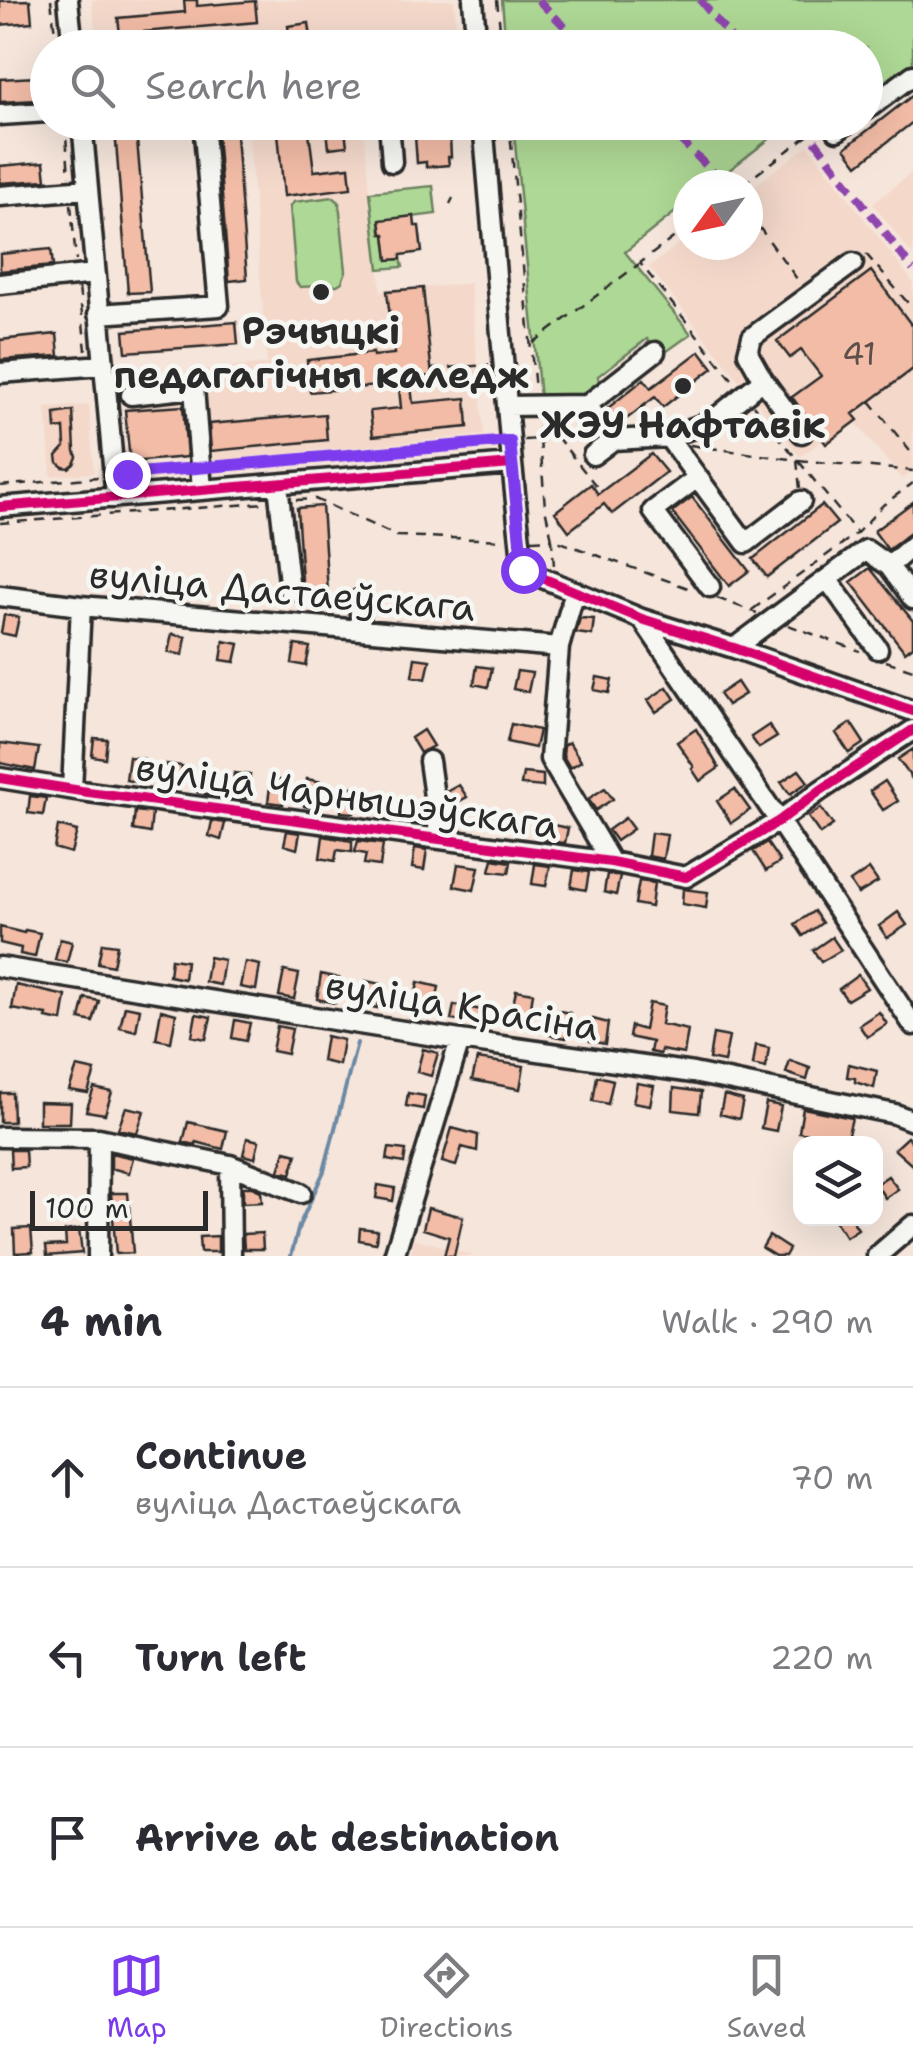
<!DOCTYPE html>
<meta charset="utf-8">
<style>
body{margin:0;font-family:"Shantell Sans",sans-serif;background:#f2f2f3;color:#2b2b33}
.controls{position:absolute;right:30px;bottom:30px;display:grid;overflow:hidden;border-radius:20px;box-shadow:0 10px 40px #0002}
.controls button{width:90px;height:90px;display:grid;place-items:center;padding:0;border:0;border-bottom:2px solid #e1e1e2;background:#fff;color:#2b2b33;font:50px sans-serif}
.compass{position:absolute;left:673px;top:170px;width:90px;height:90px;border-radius:50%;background:#fff;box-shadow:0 10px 40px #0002;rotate:237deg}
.scale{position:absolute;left:30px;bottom:25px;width:178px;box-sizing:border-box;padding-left:10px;border:5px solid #2b2b2b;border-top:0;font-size:28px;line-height:35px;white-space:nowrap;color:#2b2b2b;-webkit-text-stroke:8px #f6f6f2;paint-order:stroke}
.stop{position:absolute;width:30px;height:30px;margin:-22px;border:8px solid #7c3aed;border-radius:50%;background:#fff}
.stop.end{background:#7c3aed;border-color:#fff;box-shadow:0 2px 10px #0008}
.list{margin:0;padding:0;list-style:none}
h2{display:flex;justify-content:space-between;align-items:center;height:130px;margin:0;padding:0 40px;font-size:42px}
h2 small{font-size:32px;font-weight:400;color:#7c7c81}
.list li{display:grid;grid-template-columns:65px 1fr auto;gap:30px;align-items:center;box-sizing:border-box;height:180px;padding:0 40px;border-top:2px solid #e1e1e2}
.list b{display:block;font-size:38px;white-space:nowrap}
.list p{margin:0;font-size:32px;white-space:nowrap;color:#7c7c81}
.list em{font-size:32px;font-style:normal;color:#7c7c81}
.icon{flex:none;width:55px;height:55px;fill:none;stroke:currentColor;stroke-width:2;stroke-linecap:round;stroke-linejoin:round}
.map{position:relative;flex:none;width:913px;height:1256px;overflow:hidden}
.search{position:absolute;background:#fff;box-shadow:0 10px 40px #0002;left:30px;right:30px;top:30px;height:110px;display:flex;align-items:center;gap:25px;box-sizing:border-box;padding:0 35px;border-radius:55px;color:#7c7c81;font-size:38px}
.sheet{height:670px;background:#fff}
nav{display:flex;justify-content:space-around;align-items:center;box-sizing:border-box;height:140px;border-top:2px solid #e1e1e2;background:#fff;font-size:28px;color:#7c7c81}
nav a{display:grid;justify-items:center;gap:5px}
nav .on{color:#7c3aed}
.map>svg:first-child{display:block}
.built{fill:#f4d9cb}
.green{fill:#aed895;stroke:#6c8260;stroke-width:2.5}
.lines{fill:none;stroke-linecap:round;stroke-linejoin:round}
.stream{stroke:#6c89a4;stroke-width:4}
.building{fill:#f2bca6;stroke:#2b2b2b;stroke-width:2.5}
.minor-casing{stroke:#2b2b2b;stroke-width:25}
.path{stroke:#2b2b2b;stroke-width:2.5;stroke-dasharray:10 8;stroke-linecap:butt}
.minor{stroke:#f6f6f2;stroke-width:18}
.quiet{stroke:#8e44ad;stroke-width:8;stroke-dasharray:15 8;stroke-linecap:butt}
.cycleway-casing{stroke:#f6f6f2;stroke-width:16}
.cycleway{stroke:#d6006c;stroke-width:10}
.route{stroke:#7c3aed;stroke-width:12}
.poi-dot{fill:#2b2b2b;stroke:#f6f6f2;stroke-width:4}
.labels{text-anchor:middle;stroke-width:9;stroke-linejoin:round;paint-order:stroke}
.number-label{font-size:32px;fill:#5d4f4a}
.poi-label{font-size:38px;font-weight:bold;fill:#2b2b2b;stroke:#f6f6f2}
.street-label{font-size:38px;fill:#2b2b2b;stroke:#f6f6f2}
</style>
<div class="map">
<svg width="913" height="1256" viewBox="0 0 913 1256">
<rect width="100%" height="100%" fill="#f5e5db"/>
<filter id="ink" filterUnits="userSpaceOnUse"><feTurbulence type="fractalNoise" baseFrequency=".01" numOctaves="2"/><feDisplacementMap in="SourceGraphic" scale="20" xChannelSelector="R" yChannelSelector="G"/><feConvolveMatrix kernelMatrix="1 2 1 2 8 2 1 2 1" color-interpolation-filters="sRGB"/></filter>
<g filter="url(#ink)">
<path class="built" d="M92 0H454L457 35 319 48 97 47Z
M248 123H363L381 292 470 283 484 435 207 461 202 404 125 410 122 377 267 364Z
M808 145 913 282V471L902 479 855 422 826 444 823 440 800 457 649 267 688 237V245H748V191Z
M913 171V256L873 204Z
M89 405 94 473 51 476 46 408Z
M414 1238 475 1256H410Z"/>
<path class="green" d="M502 0H913V66L882 86 866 67V48L506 47Z
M513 123H790L710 185H688V202L625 252 691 334 663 354 647 339 598 376 599 382 577 398H540Z
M433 186 436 214 380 221 381 234H385L388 260 401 259 403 267 379 269 370 192Z
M333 197 339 202 346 271 342 282 337 285 300 287 296 282 290 206 294 202Z"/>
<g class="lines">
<path class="stream" d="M291 1256 299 1226 324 1171 357 1043"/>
</g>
<path class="building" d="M30 0 32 22 0 25V1Z
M184 0H197V6L255 1 257 22 120 34 118 18 185 12Z
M309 23 312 45 291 48 288 26Z
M36 77 38 100 0 102V79Z
M913 95V122L858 165 845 148Z
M216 122H235L247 279 229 281Z
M277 122H344L347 146 329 148 327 130 309 132 314 171 349 167 351 188 284 196Z
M136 128 150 292 128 293 115 130Z
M447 130V138L450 137 451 157H448L449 165 426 167V162L417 163 415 136 424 135V132Z
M44 162 46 180 0 183V166Z
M414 216 415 226H419L422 252 401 255V259L388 260 385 234H382L380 220Z
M51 249 53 266 0 271V254Z
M871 271 913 327V369L853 414 858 420 826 444 792 397 821 376 801 350 790 358 777 341Z
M423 288 432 376 410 378 413 403 466 398 468 427 373 436 370 411 401 408 398 378 377 381 378 386 310 392 307 360 373 353V356L394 354 387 291Z
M236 322 238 344 126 352 124 331Z
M57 334 59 356 0 360V340Z
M700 351 713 368 663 407 655 397 620 424 608 408 644 379 651 388Z
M183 406 187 457 130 462 125 410Z
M73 411 75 451 77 457 74 464 69 468 63 467 58 463 57 456 65 447 64 428 56 429 55 414Z
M325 414 327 440 211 451 209 424Z
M651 454 666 472 612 514 604 504 569 531 555 512 591 484 598 494Z
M692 497 749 571 729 586 672 512Z
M913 502V531L888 550 874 531Z
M822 505 837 523 767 577 753 559Z
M322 506 328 592 303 594 297 508Z
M870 568 913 621V646L905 652 851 582Z
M4 615 19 617 15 636 1 633Z
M580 618 594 619 592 635 576 633Z
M172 634 186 637 183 655 168 652Z
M224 641 239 644 235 662 221 660Z
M295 645 310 647 306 666 292 663Z
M415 658 430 660 426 679 412 676Z
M477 666 492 668 488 687 474 684Z
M517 671 532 673 528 692 513 689Z
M597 677 612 680 609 693 594 690Z
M737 682 745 694 727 705 719 694Z
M667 687 675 699 656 712 648 700Z
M851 723 864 743 849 753 836 733Z
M511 724 539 730 535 748 507 742Z
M769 725 777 737 759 748 751 737Z
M696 729 719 768 700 781 692 769 694 767 677 742Z
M423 730 433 746 420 753 411 738Z
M94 738 107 739 105 758 92 756Z
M569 742 581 761 570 768 563 756 564 745Z
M0 743 39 748 35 770 0 763Z
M913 749V780L898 759Z
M129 757 145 759 141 783 126 780Z
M166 764 182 766 178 789 162 787Z
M200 769 216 771 212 795 197 792Z
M799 770 808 782 790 794 781 782Z
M234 773 250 775 246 799 231 797Z
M523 773 543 775V787L521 785Z
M271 779 287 781 283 804 268 802Z
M307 779 322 782 318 809 304 806Z
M885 781 898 801 883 810 870 791Z
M459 785 467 797 451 806 446 792Z
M342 787H355L354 813 341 812Z
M605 788 613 799 596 810 588 799Z
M735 789 750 810 731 823 717 801Z
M30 796 46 798 43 815 28 813Z
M821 808 833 825 820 834 808 817Z
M135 811 152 813 150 833 133 830Z
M625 818 633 829 616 841 608 830Z
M212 821 225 823 221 840 209 836Z
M548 824 568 828 565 843 545 841Z
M58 826 77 831 71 853 54 848Z
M287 831 300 833 297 849 284 845Z
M651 833 667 835 663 859 648 856Z
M323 836 352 841V852L337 850 335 861 320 858Z
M358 841 383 844 380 866 364 864 366 854 355 852Z
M767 843 780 862 766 871 753 851Z
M415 848 427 850 424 870 412 868Z
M493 859 511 862 509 873 490 871Z
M458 864 479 867 474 890 454 886Z
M535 864 550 866 546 886 532 884Z
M869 869 878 882 858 894 850 882Z
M574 870 589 872 586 890 571 887Z
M607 874 620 876 616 895 604 892Z
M639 881 654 883 651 907 635 904Z
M683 889 708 892 706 908 682 904Z
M814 911 822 923 803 936 795 924Z
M898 912 907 925 887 938 879 926Z
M0 927 24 933 25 930 40 933 35 957 20 954 21 948 0 943Z
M832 937 841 950 821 962 813 950Z
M60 939 72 942 67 962 55 960Z
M102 943 117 945 113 966 98 963Z
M209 957 224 960 220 985 205 982Z
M171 959 186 961 184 979 169 976Z
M245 962 260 965 256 990 240 987Z
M284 971 299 974 294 999 279 996Z
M321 974 339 978 335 1003 317 999Z
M858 975 867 988 847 1000 839 989Z
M366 981 381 984 377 1008 361 1005Z
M418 982 439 987 436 1002 430 1001 429 1015 413 1012Z
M16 985 66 996 62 1021 46 1018 47 1015 12 1009Z
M516 990 533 993 529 1019 511 1016Z
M85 998 99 1001 93 1022 80 1019Z
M649 1003 664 1006 661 1024 688 1030 684 1054 661 1050 660 1054 650 1052 652 1042 629 1037 631 1026 644 1030Z
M454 1005 482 1010 480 1024 451 1020Z
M125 1006 140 1009 136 1031 120 1027Z
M161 1010 176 1014 171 1042 156 1039Z
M555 1010 570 1013 566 1038 550 1035Z
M879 1012 887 1024 867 1037 859 1025Z
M196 1014 211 1017 206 1039 192 1036Z
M593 1019 608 1023 605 1044 590 1041Z
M235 1020 250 1023 246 1041 232 1038Z
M277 1026 292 1029 287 1054 272 1051Z
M713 1034 729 1037 724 1062 709 1059Z
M326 1036 343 1040 339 1065 322 1061Z
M756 1045 769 1048 766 1068 753 1065Z
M423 1049 438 1053 431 1076 417 1072Z
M477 1059 524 1066 520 1089 472 1080Z
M790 1061 810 1068 807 1080 786 1073Z
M849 1064 877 1071 874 1088 855 1082V1078L847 1077Z
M77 1067 95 1071 88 1093 69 1090Z
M597 1076 613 1080 608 1104 593 1101Z
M637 1083 654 1086 650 1105 633 1102Z
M94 1088 112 1092 105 1114 86 1111Z
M674 1088 701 1092 699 1113 673 1110Z
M0 1093H12L13 1122H0Z
M408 1093 425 1096 423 1109 406 1106Z
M724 1095 743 1100 739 1119 720 1114Z
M39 1102 71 1103 70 1123H39Z
M766 1103 781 1106 776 1131 761 1128Z
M126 1107 144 1111 137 1133 118 1129Z
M803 1108 852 1118 846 1142 799 1132Z
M188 1122 227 1131 223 1149 196 1142V1145L183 1142Z
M452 1128 478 1135 477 1151 462 1147 456 1166 442 1162Z
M907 1137 913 1143V1166L894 1149Z
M247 1138 259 1141 255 1158 243 1155Z
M389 1148 406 1150 404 1163 387 1160Z
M10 1150H25L26 1167 11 1168Z
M285 1151 297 1154 291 1174 279 1171Z
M111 1153 133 1158 129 1173 111 1168Z
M888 1176 898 1189 885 1198 876 1184Z
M378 1185 395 1188 393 1201 376 1198Z
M243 1187H252L261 1191 262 1202 243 1203Z
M111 1193H128L133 1253 116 1254Z
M428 1208 463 1217 454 1256H444L449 1237 423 1229Z
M833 1218H851L858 1229 846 1237Z
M31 1228 33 1252 15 1253 14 1229Z
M360 1228 377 1230 376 1243 359 1240Z
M79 1229 82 1253 47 1256 46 1246 66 1245 65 1231Z
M262 1233 263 1249H244L243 1234Z
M218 1236V1252H200L199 1237Z
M769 1236 789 1249 785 1256H775L762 1248Z"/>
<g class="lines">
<g class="minor-casing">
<path id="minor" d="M68 0 73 48
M473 0 477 48
M866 110 913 75
M0 115 48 112
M82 122 116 498
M389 122 392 162
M483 122 512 464
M837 131 849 122
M0 196 87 189
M0 284 95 274
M98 314 219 306 203 122
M0 373 102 365
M131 395 194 388 202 490
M587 405 613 440 668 437 712 421 763 380
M507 406 587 405 655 352
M802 433 763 380 748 353 752 337 853 263
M668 437 746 543 801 501
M593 455 613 440
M697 478 653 511 710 587
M278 485 290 591
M0 507 512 464 523 570 642 619 734 648 913 711
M889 566 913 545
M827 579 866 550 889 566 913 599
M575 591 559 647 550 759 611 862
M0 596 81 606 559 647
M359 600 361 630
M642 619 779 821 913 1025
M734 648 827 579 878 649
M429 761 440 839
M0 778 81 791 611 862 686 877 779 821 821 790 913 730
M72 789 81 606
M0 967 460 1040 693 1073 895 1114 913 1121
M0 1137 99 1138 230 1165 301 1193
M230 1165 231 1256
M98 1256 99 1138
M394 1256 460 1040
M877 1256 913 1225"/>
</g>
<path class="path" d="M51 0 56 41
M497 0 502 48
M65 122 69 176
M509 122 535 390
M742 185 810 134
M71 204 76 261
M450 204 453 198
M748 212 800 283
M688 227 640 263 735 383
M866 254 913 309
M79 288 86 350
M533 343 639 264
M432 369 489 365
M870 401 913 455
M753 405 857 533
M545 422 601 492
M593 436 540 439 545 508 552 539 691 589
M524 440 540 439 538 423
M690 445 797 460 800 489
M798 460 913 471
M215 464 497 442
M131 473 188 467
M0 486 98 477
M296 500 315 499 397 536 504 540
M0 523 263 503
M532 540 552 539 554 566
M717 598 757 613
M752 610 857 533 883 505 913 483
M788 625 860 651
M886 661 913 670"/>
<use href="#minor" class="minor"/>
<path class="quiet" d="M538 0 586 48
M700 0 739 48
M662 122 726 185
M801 122 913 270"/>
<g class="cycleway-casing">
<path id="cycleway" d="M0 507 512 464 523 570 642 619 734 648 913 711
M0 778 81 791 611 862 686 877 779 821 821 790 913 730"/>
</g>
<use href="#cycleway" class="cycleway"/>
</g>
</g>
<g class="lines" filter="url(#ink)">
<path class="route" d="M127 474 510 441 523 570"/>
</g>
<g class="poi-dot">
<circle cx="321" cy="292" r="10"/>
<circle cx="683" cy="386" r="10"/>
</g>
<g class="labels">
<g class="number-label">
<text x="859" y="365">41</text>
</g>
<g class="poi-label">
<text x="321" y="344">Рэчыцкі<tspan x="321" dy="44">педагагічны каледж</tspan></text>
<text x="683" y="438">ЖЭУ Нафтавік</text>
</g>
<g class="street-label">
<text transform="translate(282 591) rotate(5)" y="13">вуліца Дастаеўскага</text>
<text transform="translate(347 796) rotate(8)" y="13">вуліца Чарнышэўскага</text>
<text transform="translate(462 1006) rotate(9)" y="13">вуліца Красіна</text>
</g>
</g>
</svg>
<div class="controls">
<button><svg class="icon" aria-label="layers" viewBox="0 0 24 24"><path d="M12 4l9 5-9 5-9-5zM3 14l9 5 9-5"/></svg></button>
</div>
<svg class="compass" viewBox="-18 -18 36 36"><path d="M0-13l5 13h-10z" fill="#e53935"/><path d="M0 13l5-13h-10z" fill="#7c7c81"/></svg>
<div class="scale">100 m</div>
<div class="stop" style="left:523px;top:570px"></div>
<div class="stop end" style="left:127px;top:474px"></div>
<div class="search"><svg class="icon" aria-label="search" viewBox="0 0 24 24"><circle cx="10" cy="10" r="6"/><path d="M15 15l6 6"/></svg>Search here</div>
</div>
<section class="sheet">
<h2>4 min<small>Walk · 290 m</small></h2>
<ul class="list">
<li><svg class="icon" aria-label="ahead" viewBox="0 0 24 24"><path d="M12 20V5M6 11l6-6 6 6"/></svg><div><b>Continue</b><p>вуліца Дастаеўскага</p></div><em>70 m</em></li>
<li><svg class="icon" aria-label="left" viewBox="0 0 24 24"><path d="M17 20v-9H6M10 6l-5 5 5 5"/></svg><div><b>Turn left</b></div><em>220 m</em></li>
<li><svg class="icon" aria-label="arrive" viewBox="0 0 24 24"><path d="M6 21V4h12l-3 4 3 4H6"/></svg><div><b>Arrive at destination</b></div></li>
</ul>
</section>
<nav>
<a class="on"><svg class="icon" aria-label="map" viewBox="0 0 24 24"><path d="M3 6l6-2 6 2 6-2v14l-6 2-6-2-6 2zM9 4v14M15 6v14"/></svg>Map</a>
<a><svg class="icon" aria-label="directions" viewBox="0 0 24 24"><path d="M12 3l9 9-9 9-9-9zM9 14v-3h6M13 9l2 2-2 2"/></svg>Directions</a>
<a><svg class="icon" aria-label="saved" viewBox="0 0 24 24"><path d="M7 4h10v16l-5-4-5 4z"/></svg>Saved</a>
</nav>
